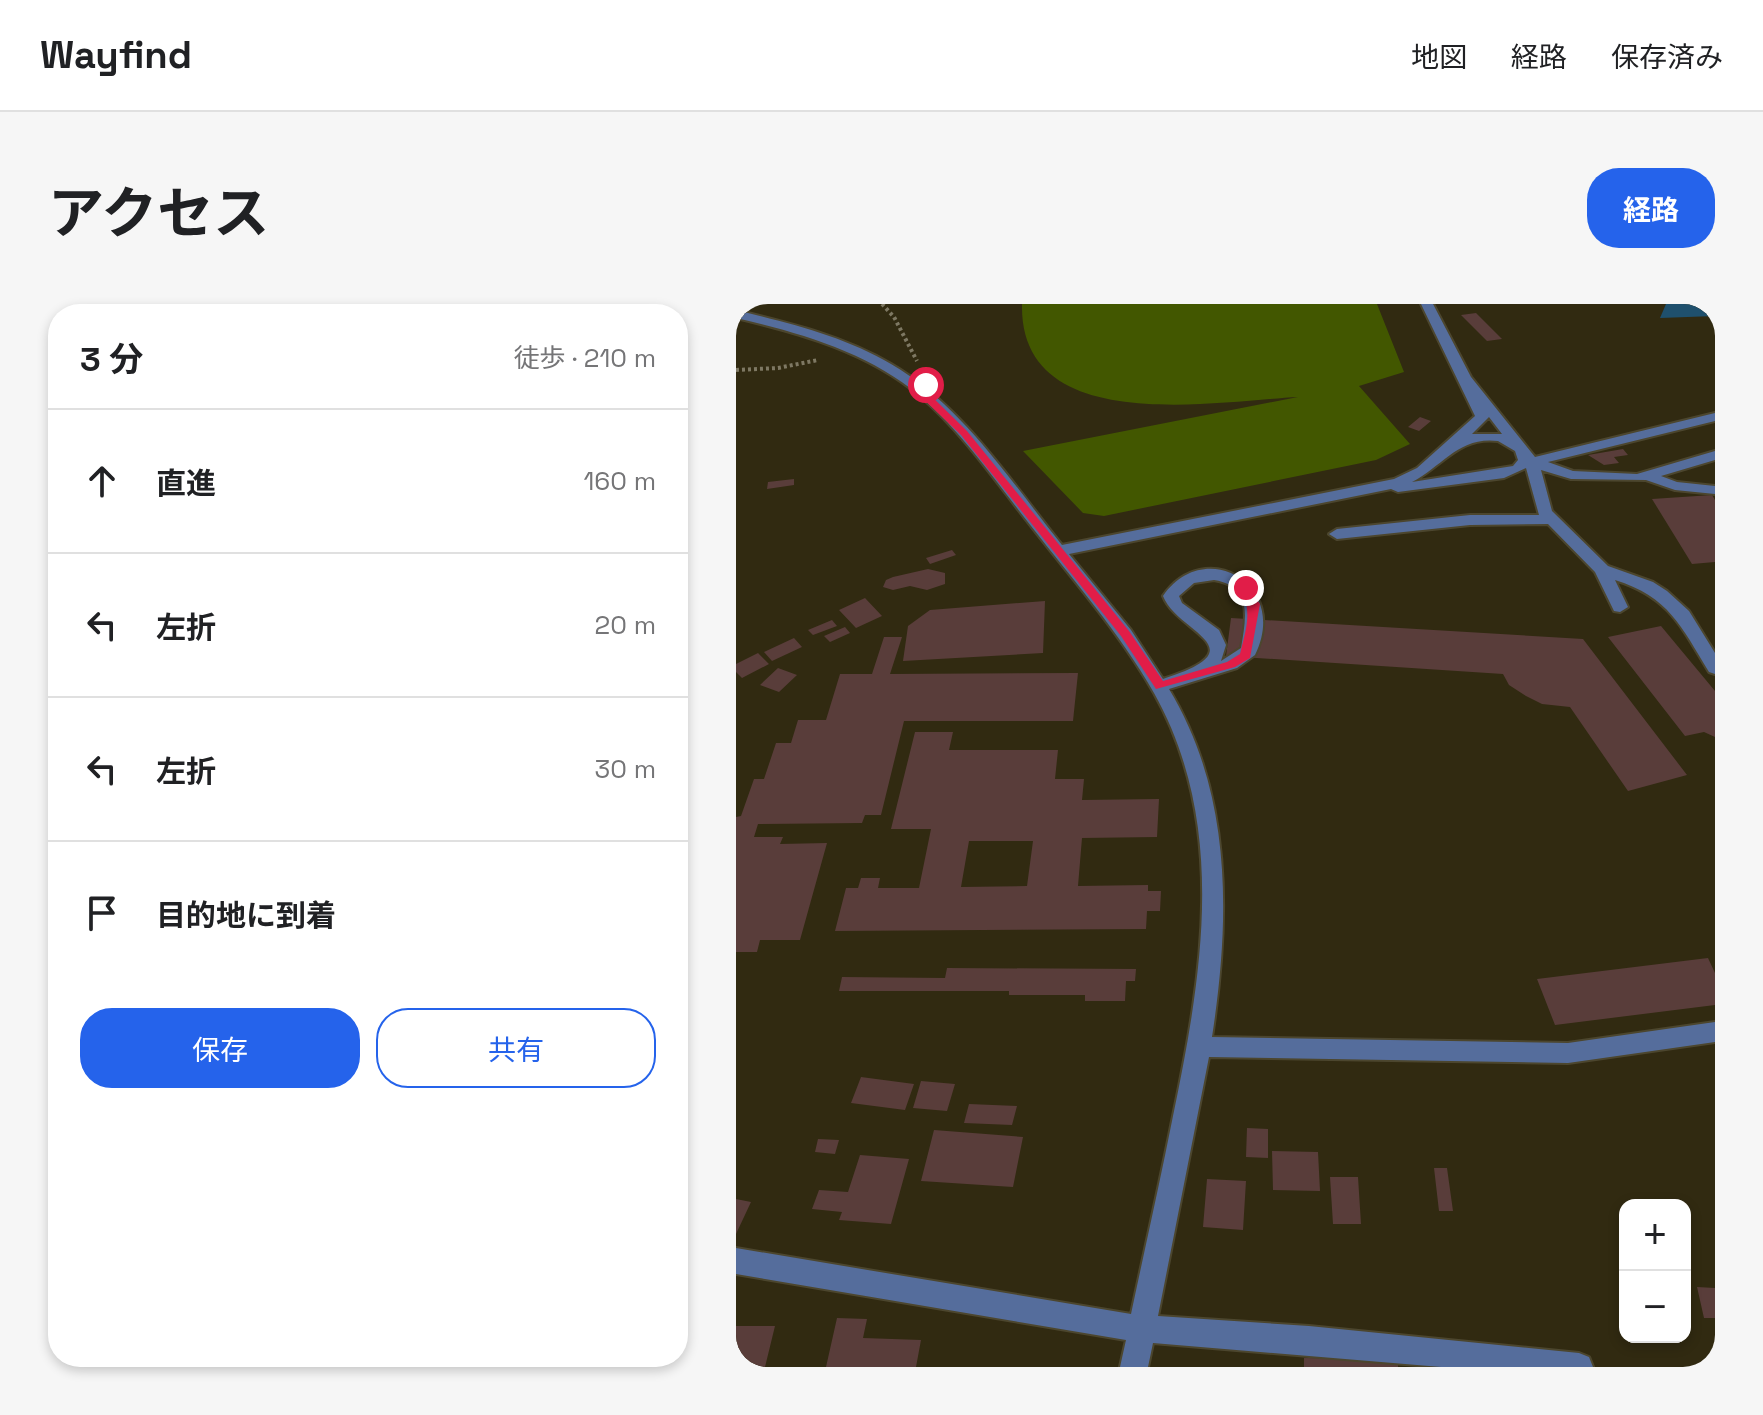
<!DOCTYPE html>
<html lang="ja">
<meta charset="utf-8">
<style>
body{margin:0;font-family:"Space Grotesk","Noto Sans JP",sans-serif;background:#f6f6f6;color:#202124}
.controls{position:absolute;right:24px;bottom:24px;display:grid;overflow:hidden;border-radius:16px;box-shadow:0 4px 12px #0003}
.controls button{width:72px;height:72px;display:grid;place-items:center;padding:0;border:0;border-bottom:2px solid #e0e0e0;background:#fff;color:#202124;font:40px sans-serif}
.stop{position:absolute;width:24px;height:24px;margin:-18px;border:6px solid #e11d48;border-radius:50%;background:#fff}
.stop.end{background:#e11d48;border-color:#fff;box-shadow:0 2px 8px #0008}
.list{margin:0;padding:0;list-style:none}
h2{display:flex;justify-content:space-between;align-items:center;height:104px;margin:0;padding:0 32px;font-size:34px}
h2 small{font-size:26px;font-weight:400;color:#757577}
.list li{display:grid;grid-template-columns:52px 1fr auto;gap:24px;align-items:center;box-sizing:border-box;height:144px;padding:0 32px;border-top:2px solid #e0e0e0}
.list b{display:block;font-size:30px;white-space:nowrap}
.list em{font-size:26px;font-style:normal;color:#757577}
.actions{display:flex;gap:16px;padding:24px 32px}
.actions a{flex:1;padding:18px 0;border:2px solid #2563eb;border-radius:32px;text-align:center;font-size:28px;color:#2563eb}
.actions .main{background:#2563eb;color:#fff}
.icon{flex:none;width:44px;height:44px;fill:none;stroke:currentColor;stroke-width:2;stroke-linecap:round;stroke-linejoin:round}
.map{position:relative;flex:none;width:979px;height:1063px;overflow:hidden;border-radius:32px}
header{display:flex;align-items:center;gap:48px;box-sizing:border-box;height:112px;padding:0 40px;background:#fff;border-bottom:2px solid #e0e0e0}
header strong{font-size:38px}
nav{display:flex;gap:44px;margin-inline-start:auto;font-size:28px}
.intro{display:flex;align-items:center;justify-content:space-between;box-sizing:border-box;height:192px;padding:0 48px}
h1{margin:0;font-size:56px}
.button{padding:20px 36px;border-radius:32px;background:#2563eb;color:#fff;font-size:28px;font-weight:700}
main{display:flex;gap:48px;padding:0 48px}
aside{flex:1;background:#fff;border-radius:32px;box-shadow:0 4px 12px #0003}
.map>svg:first-child{display:block}
.green{fill:#425700}
.water{fill:#1f506d}
.building{fill:#593d3a;fill-rule:evenodd}
.lines{fill:none;stroke-linecap:round;stroke-linejoin:round}
.minor-casing{stroke:#4c462e;stroke-width:4}
.path{stroke:#7e7863;stroke-width:4;stroke-dasharray:3 3;stroke-linecap:butt}
.minor{fill:#556d9c;fill-rule:evenodd}
.route{fill:#e11d48}
</style>
<header>
<strong>Wayfind</strong>
<nav><a>地図</a><a>経路</a><a>保存済み</a></nav>
</header>
<div class="intro"><h1>アクセス</h1><a class="button">経路</a></div>
<main>
<aside>
<h2>3 分<small>徒歩 · 210 m</small></h2>
<ul class="list">
<li><svg class="icon" aria-label="ahead" viewBox="0 0 24 24"><path d="M12 20V5M6 11l6-6 6 6"/></svg><div><b>直進</b></div><em>160 m</em></li>
<li><svg class="icon" aria-label="left" viewBox="0 0 24 24"><path d="M17 20v-9H6M10 6l-5 5 5 5"/></svg><div><b>左折</b></div><em>20 m</em></li>
<li><svg class="icon" aria-label="left" viewBox="0 0 24 24"><path d="M17 20v-9H6M10 6l-5 5 5 5"/></svg><div><b>左折</b></div><em>30 m</em></li>
<li><svg class="icon" aria-label="arrive" viewBox="0 0 24 24"><path d="M6 21V4h12l-3 4 3 4H6"/></svg><div><b>目的地に到着</b></div></li>
</ul>
<div class="actions"><a class="main">保存</a><a>共有</a></div>
</aside>
<div class="map">
<svg width="979" height="1063" viewBox="0 0 979 1063">
<rect width="100%" height="100%" fill="#312a11"/>
<path class="green" d="M286 0H641L668 68 623 82 674 140 640 156 368 212 347 209 287 147 562 93C481 97 283 134 286 0Z"/>
<path class="water" d="M930 0H979V12L924 14Z"/>
<path class="building" d="M740 9 766 35 751 37 725 11Z
M684 113 695 117 683 127 672 123Z
M887 145 892 151 878 153 883 159 868 161 852 151Z
M58 175V181L31 185 32 178Z
M976 191 979 196V258L956 260 916 195Z
M216 246 220 251 194 260 190 254Z
M192 265 209 269V280L191 286 174 282 157 286 147 283 150 276 157 273Z
M129 294 146 312 120 324 103 306Z
M309 297 307 349 167 357 172 322 194 306Z
M495 314 847 335 951 471 892 487 834 403 806 400 790 392 773 381 767 370 490 352Z
M96 316 101 322 77 331 72 326Z
M925 322 979 387V433L968 428 949 432 872 333Z
M109 323 114 329 94 338 88 332Z
M148 333H166L154 370 342 369 337 417H168L145 511H129L126 519 22 520 18 533H47L44 540 91 539 64 636H24L21 648H0V513L5 512 18 475H28L40 439H55L62 416H90L104 370H136Z
M58 334 66 343 36 357 28 348Z
M22 349 33 360 6 374 0 368V360Z
M42 364 61 371 43 388 24 381Z
M179 428H217L213 446H322L319 475H348L346 496 423 495 421 533 346 534 342 582 412 581V587H425L424 607H411L410 625 99 627 110 584H122L125 574H144L142 584H183L195 525H155ZM233 537H297L291 582 225 583Z
M972 654 979 669V701L819 721 801 675Z
M211 664 400 665 399 677H390L389 697H349V691H273V687H103L106 673 209 674Z
M125 773 178 780 169 806 115 799Z
M185 777 219 780 211 807 177 804Z
M233 800 281 802 276 821 228 819Z
M511 824 532 825V854L510 853Z
M198 826 287 833 277 883 185 877Z
M82 835 103 836 99 850 79 848Z
M536 847 582 848 584 887 537 886Z
M124 851 173 855 155 920 103 916 106 908 76 905 83 886 112 888Z
M698 864H711L717 907H703Z
M594 873H622L625 920H597Z
M471 875 510 877 507 926 467 923Z
M0 895 15 898 0 930Z
M961 983 979 984V1014H968Z
M101 1014 131 1015 127 1034 185 1036 180 1063H90Z
M0 1022H39L29 1063H0Z
M568 1054 662 1055V1063H568Z"/>
<g class="lines">
<g class="minor-casing">
<path id="minor" d="M685 0H697L735 73 799 153 979 109V117L812 158 837 167 901 170 979 147V156L925 172 941 178 979 182V190L939 186 910 176 835 175 805 166 816 207 872 262 917 278 931 287 953 307 979 349V370L973 368C945 322 933 293 879 276L892 303 884 308 878 307 859 268 812 220 734 221 601 235 593 230 601 225 734 211H803L790 164 768 174 662 188 655 185 333 250 395 326 427 375C525 344 441 329 427 292 468 232 554 280 519 351L501 364 433 385C497 491 494 616 476 733L832 739 979 718V738L832 759 473 753 422 1012 573 1022 843 1049 853 1053 857 1063H705L417 1039 412 1063H384L390 1036 0 970V944L395 1010C409 944 424 878 437 812 466 672 492 521 418 389 384 329 337 276 295 222 260 178 227 129 184 92 132 48 64 29 0 14V6C53 19 108 32 155 60 227 102 275 178 326 241L658 175 681 164 739 112ZM753 113 766 130H736ZM762 137 779 147 782 156 777 162 676 178C707 162 723 132 762 137ZM478 276C517 282 510 314 505 344L485 357 490 341 483 326 446 299 443 292 458 279Z"/>
</g>
<path class="path" d="M146 0 158 13 181 57
M0 66 42 64 82 56"/>
<use href="#minor" class="minor"/>
</g>
<path class="route" d="M187 80H193L188 85 231 127 393 327 427 377 491 358 504 350C510 325 517 307 504 284L510 281 524 300 514 354 499 363 420 385 385 332 225 131 179 87Z"/>
</svg>
<div class="controls">
<button>+</button>
<button>−</button>
</div>
<div class="stop" style="left:190px;top:81px"></div>
<div class="stop end" style="left:510px;top:284px"></div>
</div>
</main>
